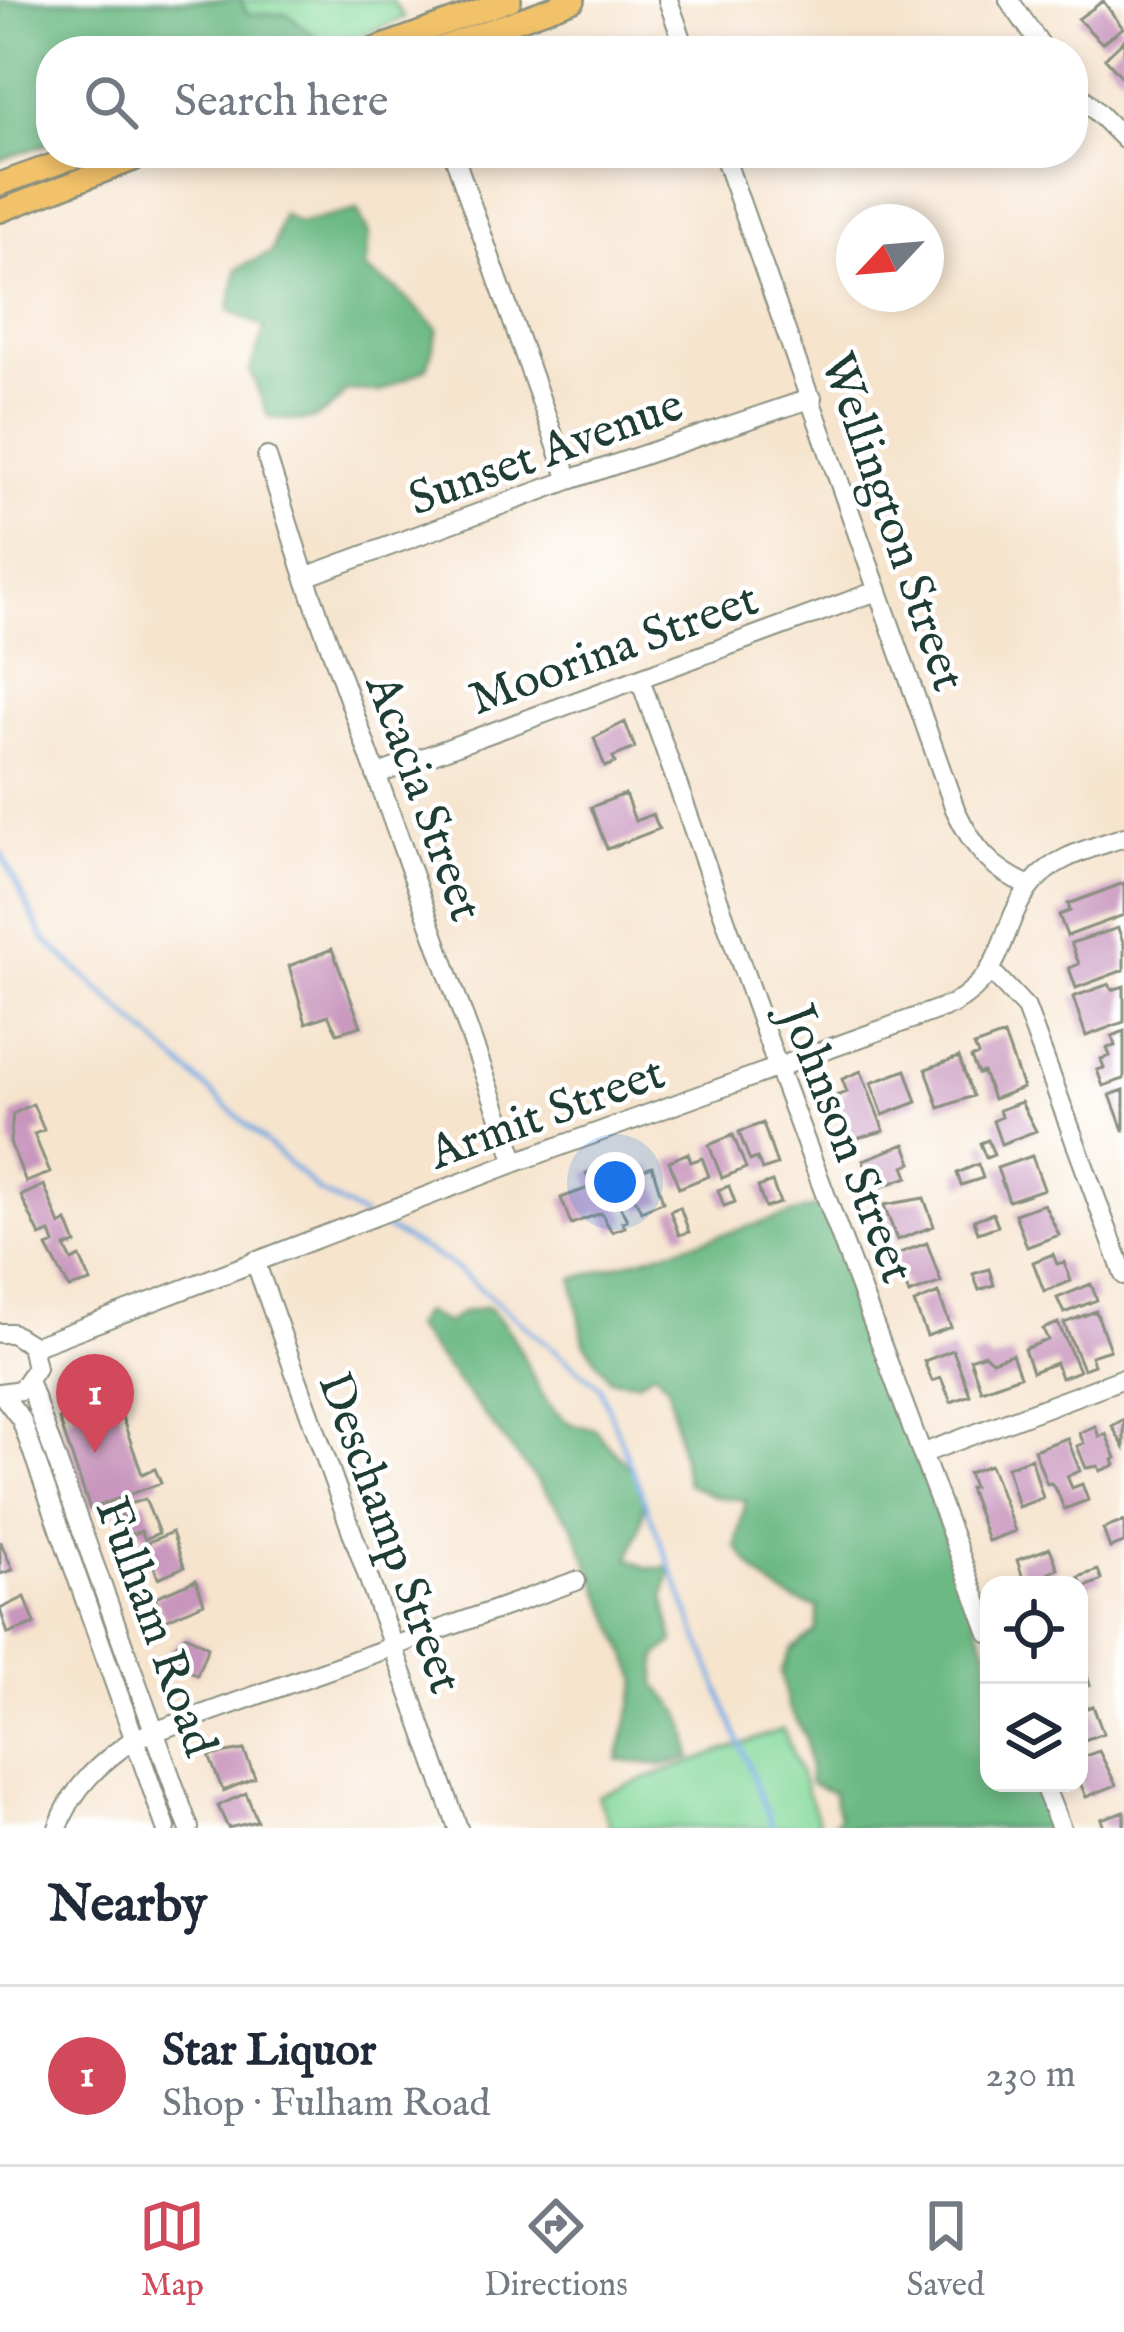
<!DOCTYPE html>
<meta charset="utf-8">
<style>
body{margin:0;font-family:"IM FELL English",serif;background:#f2f2f3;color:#1f2937}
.controls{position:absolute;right:36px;bottom:36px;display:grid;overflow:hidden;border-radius:24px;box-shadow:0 6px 18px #0003}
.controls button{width:108px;height:108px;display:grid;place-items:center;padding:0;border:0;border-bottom:3px solid #e0e1e3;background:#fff;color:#1f2937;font:60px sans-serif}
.compass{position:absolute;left:836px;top:204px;width:108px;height:108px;border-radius:50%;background:#fff;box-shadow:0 6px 18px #0003;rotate:244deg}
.you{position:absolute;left:615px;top:1182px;width:42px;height:42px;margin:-30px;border:9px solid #fff;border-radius:50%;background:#1a73e8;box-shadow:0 0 0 18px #1a73e833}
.badge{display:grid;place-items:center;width:78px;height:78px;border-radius:50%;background:#d1495b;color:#fff;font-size:39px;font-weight:700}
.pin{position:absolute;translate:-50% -99px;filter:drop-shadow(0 3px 6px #0008)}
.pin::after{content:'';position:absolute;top:63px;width:42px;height:36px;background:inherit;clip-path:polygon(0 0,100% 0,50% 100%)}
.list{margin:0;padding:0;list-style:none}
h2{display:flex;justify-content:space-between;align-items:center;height:156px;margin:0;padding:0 48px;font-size:51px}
h2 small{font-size:39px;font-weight:400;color:#747a83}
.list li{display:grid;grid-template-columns:78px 1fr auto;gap:36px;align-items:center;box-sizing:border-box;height:180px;padding:0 48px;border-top:3px solid #e0e1e3}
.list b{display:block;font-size:45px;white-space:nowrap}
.list p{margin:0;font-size:39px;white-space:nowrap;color:#747a83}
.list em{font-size:39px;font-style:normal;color:#747a83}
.icon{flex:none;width:66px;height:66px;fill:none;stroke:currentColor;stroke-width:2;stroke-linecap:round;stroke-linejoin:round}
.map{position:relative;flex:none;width:1124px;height:1828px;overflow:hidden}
.search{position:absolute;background:#fff;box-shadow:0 6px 18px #0003;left:36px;right:36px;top:36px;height:132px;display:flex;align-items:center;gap:30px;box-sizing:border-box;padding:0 42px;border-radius:48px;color:#747a83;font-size:45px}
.sheet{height:336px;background:#fff}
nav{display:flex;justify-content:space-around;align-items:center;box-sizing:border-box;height:168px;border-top:3px solid #e0e1e3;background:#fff;font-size:33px;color:#747a83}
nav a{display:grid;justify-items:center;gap:6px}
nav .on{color:#d1495b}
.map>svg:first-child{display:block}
.green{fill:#86d99b;stroke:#528b68;stroke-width:3}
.forest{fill:#6cb983;stroke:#467b5c;stroke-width:3}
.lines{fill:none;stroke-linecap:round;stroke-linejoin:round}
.stream{stroke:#76abe3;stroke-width:4.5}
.building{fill:#c895bd}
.minor-casing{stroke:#8a9080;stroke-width:22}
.major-casing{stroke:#8a9080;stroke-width:26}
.minor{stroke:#fff;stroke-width:18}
.major{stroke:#f2c26a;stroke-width:21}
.labels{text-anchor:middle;stroke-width:9;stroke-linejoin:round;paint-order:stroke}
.street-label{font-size:48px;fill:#1f3d34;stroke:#fff}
</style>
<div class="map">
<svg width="1124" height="1828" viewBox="0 0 1124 1828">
<rect width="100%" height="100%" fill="#fff"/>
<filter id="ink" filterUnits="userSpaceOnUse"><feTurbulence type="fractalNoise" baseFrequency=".00833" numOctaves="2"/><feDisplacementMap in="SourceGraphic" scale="24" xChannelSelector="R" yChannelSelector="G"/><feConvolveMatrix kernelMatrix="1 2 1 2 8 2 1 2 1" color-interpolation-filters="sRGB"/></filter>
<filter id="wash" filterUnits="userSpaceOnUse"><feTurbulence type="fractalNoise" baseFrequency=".004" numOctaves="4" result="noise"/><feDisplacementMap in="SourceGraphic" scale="48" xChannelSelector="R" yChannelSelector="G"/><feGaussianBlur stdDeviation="2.7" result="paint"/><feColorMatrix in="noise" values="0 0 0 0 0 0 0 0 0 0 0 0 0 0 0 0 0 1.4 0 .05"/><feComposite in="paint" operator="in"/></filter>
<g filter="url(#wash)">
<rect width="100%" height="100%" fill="#f6e4cd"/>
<path class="green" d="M0 0H392L404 18 323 51H51V143L0 160Z
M783 1729 821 1828H611L598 1796Z"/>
<path class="forest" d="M0 0H240L248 14H287L315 36 304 51H51V142L0 160Z
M357 210 369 234 365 270 396 289 438 329 427 368 379 392 347 390C321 421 308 426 268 416L250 370 265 328 229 310 237 269 272 252 283 214 299 224Z
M824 1204 989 1656V1783H1036L1052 1828H830L839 1817 833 1793 810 1783 806 1737 788 1706 781 1672 791 1650 816 1630 818 1607C780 1601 757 1577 736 1546L746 1500 718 1497 687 1484 668 1386 654 1371 638 1382 610 1379 584 1342 573 1279Z
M487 1307C528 1339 529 1397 568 1422 575 1427 588 1427 596 1429 606 1447 624 1457 634 1474 653 1503 639 1529 629 1558L646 1568H671L664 1596 674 1642 657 1656 656 1685C682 1712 688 1720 691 1758L661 1765 618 1760 638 1681 572 1524 413 1327 423 1312 447 1323 463 1312Z"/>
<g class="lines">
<path class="stream" d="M0 851 44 939 320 1192 363 1216
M378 1224 449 1263 600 1387 773 1828"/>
</g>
<g id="blocks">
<path class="building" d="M1103 1 1123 28 1102 43 1078 19Z
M1124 40V79L1105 58Z
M625 722 635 748 613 757 615 763 605 767 594 738Z
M625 794 635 821 653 814 659 829 607 849 591 807Z
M1124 883V915L1067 936 1059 915 1070 911 1068 904Z
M1118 928 1124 945V970L1076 988 1069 968 1079 964 1071 943Z
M332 949 361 1026 337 1033 328 1015 306 1023 289 966Z
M1109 984 1112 990 1124 986V1022L1086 1036 1073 997Z
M1124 1031V1079L1103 1086 1097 1070 1104 1068 1101 1059 1110 1056 1107 1048 1115 1046 1112 1036Z
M1004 1035 1023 1088 993 1099 983 1072 978 1074 971 1058 978 1055 974 1046Z
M959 1057 973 1096 939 1108 926 1069Z
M906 1070 917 1102 883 1115 871 1083Z
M861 1071 884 1131 850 1140 833 1097 847 1092 842 1079Z
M1124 1090V1130H1123L1110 1095Z
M1021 1102 1036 1131 1001 1144 993 1121 1001 1117 999 1110Z
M33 1104 44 1130 34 1134 50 1173 26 1182 10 1142 13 1114Z
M763 1123 777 1165 762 1170 757 1158 750 1161 739 1132Z
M733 1135 746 1168 722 1178 709 1145Z
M988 1140 994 1155 986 1158 980 1143Z
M905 1144 912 1163 904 1166 908 1177 883 1186 880 1178 871 1181 863 1160Z
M688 1153 691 1162 702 1158 709 1176 679 1188 669 1161Z
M1032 1156 1044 1189 1009 1201 997 1168Z
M978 1164 983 1178 961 1185 957 1173Z
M606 1165 612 1181 608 1182 627 1220 622 1222 625 1227 612 1232 601 1213 571 1224 561 1198 591 1187 586 1173Z
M652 1166 663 1202 641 1211 625 1176Z
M772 1182 780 1203 765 1208 758 1187Z
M44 1185 60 1225 67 1221 76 1244 65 1247 72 1261 80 1257 91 1282 69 1288 47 1247 54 1244 50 1232 40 1236 21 1196Z
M729 1186 735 1202 724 1206 718 1190Z
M924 1198 934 1226 897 1240 884 1205Z
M1044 1204 1059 1235 1027 1247 1015 1214Z
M680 1207 689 1232 679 1235 670 1211Z
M993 1213 998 1226 978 1233 974 1220Z
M927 1243 941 1282 909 1294 894 1255Z
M1053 1254 1057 1264 1064 1262 1071 1281 1044 1291 1033 1262Z
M989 1269 994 1285 979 1290 973 1274Z
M1091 1284 1097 1300 1064 1313 1057 1298Z
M938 1293 951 1327 927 1336 914 1303Z
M1096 1311 1110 1350 1091 1356 1094 1365 1083 1369 1064 1323Z
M1058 1323 1079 1371 1061 1378 1056 1363 1032 1372 1024 1349 1048 1340 1043 1329Z
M953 1350 970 1395 951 1402 941 1378 932 1381 924 1361Z
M984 1354 992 1361 1012 1354 1020 1376 981 1390 970 1359Z
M115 1397 142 1474 155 1469 161 1483 90 1509 59 1419Z
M1124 1419V1447L1112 1426Z
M1095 1426 1099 1437 1106 1434 1116 1458 1113 1460 1115 1465 1100 1471 1098 1466 1086 1468 1077 1446 1084 1443 1079 1433Z
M1067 1438 1080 1471 1067 1476 1072 1488 1082 1484 1088 1500 1064 1509 1058 1493 1051 1483 1047 1484 1034 1450Z
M1031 1458 1043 1498 1018 1507 1007 1467Z
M990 1465 1015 1531 988 1541 969 1488 973 1487 968 1473Z
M145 1499 159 1533 145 1539 141 1531 131 1535 117 1508Z
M1124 1521V1543L1110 1548 1103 1529Z
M172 1532 184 1567 158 1578 146 1543Z
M0 1541 13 1570 0 1574Z
M1050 1548 1058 1569 1049 1572 1054 1585H1031L1029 1579 1024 1581 1017 1560Z
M1098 1570 1102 1580 1083 1588 1079 1577Z
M196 1580 204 1603 165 1620 155 1597Z
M25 1597 35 1624 8 1634 0 1609Z
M186 1635 208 1647 197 1675 163 1657Z
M1085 1669 1090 1685 1079 1689V1671Z
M1079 1698 1084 1709 1093 1706 1103 1733 1079 1742Z
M244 1750 255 1778 223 1791 209 1756Z
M1099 1751 1116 1785 1086 1797 1079 1780V1758Z
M246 1793 257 1821 228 1828 218 1806Z
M1124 1811V1828H1104L1101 1819Z"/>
</g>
</g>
<g filter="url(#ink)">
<use href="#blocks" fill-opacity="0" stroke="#8a9080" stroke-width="3"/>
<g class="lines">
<g class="minor-casing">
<path id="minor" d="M668 0 686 51
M1009 0 1045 51
M1073 88 1124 139
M453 153 569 480
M723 153 955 809C973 847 990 869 1030 886
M267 457 305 577 516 1162
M305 577 569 480 812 398
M640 679 778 1068 989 1633
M376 775 877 591
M992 972 1026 1008 1124 1275
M255 1261 458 1828
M0 1333H12L31 1345 36 1368 21 1390 0 1393
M33 1347 516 1162 953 1004C1011 970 997 926 1033 883 1055 856 1093 848 1124 837
M29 1383 189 1828
M1 1393 21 1419 166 1828
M924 1453 1124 1378
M1043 1783 1061 1828
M58 1828C72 1787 100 1763 134 1739L576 1581"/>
</g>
<g class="major-casing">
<path id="major" d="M369 51 510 0
M432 51 574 0
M0 184 86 153
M0 211 151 153"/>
</g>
<use href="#minor" class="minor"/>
<use href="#major" class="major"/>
</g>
</g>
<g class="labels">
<g class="street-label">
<text transform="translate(545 450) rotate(-20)" y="17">Sunset Avenue</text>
<text transform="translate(895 521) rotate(71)" y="17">Wellington Street</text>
<text transform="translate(613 647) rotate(-20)" y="17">Moorina Street</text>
<text transform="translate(426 797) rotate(70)" y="17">Acacia Street</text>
<text transform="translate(546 1111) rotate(-20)" y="17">Armit Street</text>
<text transform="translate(849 1143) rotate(69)" y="17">Johnson Street</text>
<text transform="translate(392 1532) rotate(70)" y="17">Deschamp Street</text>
<text transform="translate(158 1626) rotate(70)" y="17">Fulham Road</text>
</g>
</g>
</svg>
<div class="controls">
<button><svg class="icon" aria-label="locate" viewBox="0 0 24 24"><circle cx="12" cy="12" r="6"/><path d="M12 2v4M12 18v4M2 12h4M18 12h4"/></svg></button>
<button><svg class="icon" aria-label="layers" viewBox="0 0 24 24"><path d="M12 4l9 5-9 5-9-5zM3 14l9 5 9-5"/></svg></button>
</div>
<svg class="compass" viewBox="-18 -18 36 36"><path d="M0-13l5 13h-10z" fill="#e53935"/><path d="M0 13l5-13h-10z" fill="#747a83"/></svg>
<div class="you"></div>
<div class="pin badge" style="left:95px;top:1453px">1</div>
<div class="search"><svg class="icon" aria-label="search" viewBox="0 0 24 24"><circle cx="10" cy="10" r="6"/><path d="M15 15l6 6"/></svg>Search here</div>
</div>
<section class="sheet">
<h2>Nearby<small></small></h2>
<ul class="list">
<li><span class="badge">1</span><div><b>Star Liquor</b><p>Shop · Fulham Road</p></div><em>230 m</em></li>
</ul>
</section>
<nav>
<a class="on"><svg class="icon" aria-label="map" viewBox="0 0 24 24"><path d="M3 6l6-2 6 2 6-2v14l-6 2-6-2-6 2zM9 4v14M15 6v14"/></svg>Map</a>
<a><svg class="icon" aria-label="directions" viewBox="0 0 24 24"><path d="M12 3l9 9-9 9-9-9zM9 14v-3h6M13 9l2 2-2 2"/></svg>Directions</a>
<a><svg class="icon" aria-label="saved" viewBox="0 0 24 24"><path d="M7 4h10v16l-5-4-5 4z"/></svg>Saved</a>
</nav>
